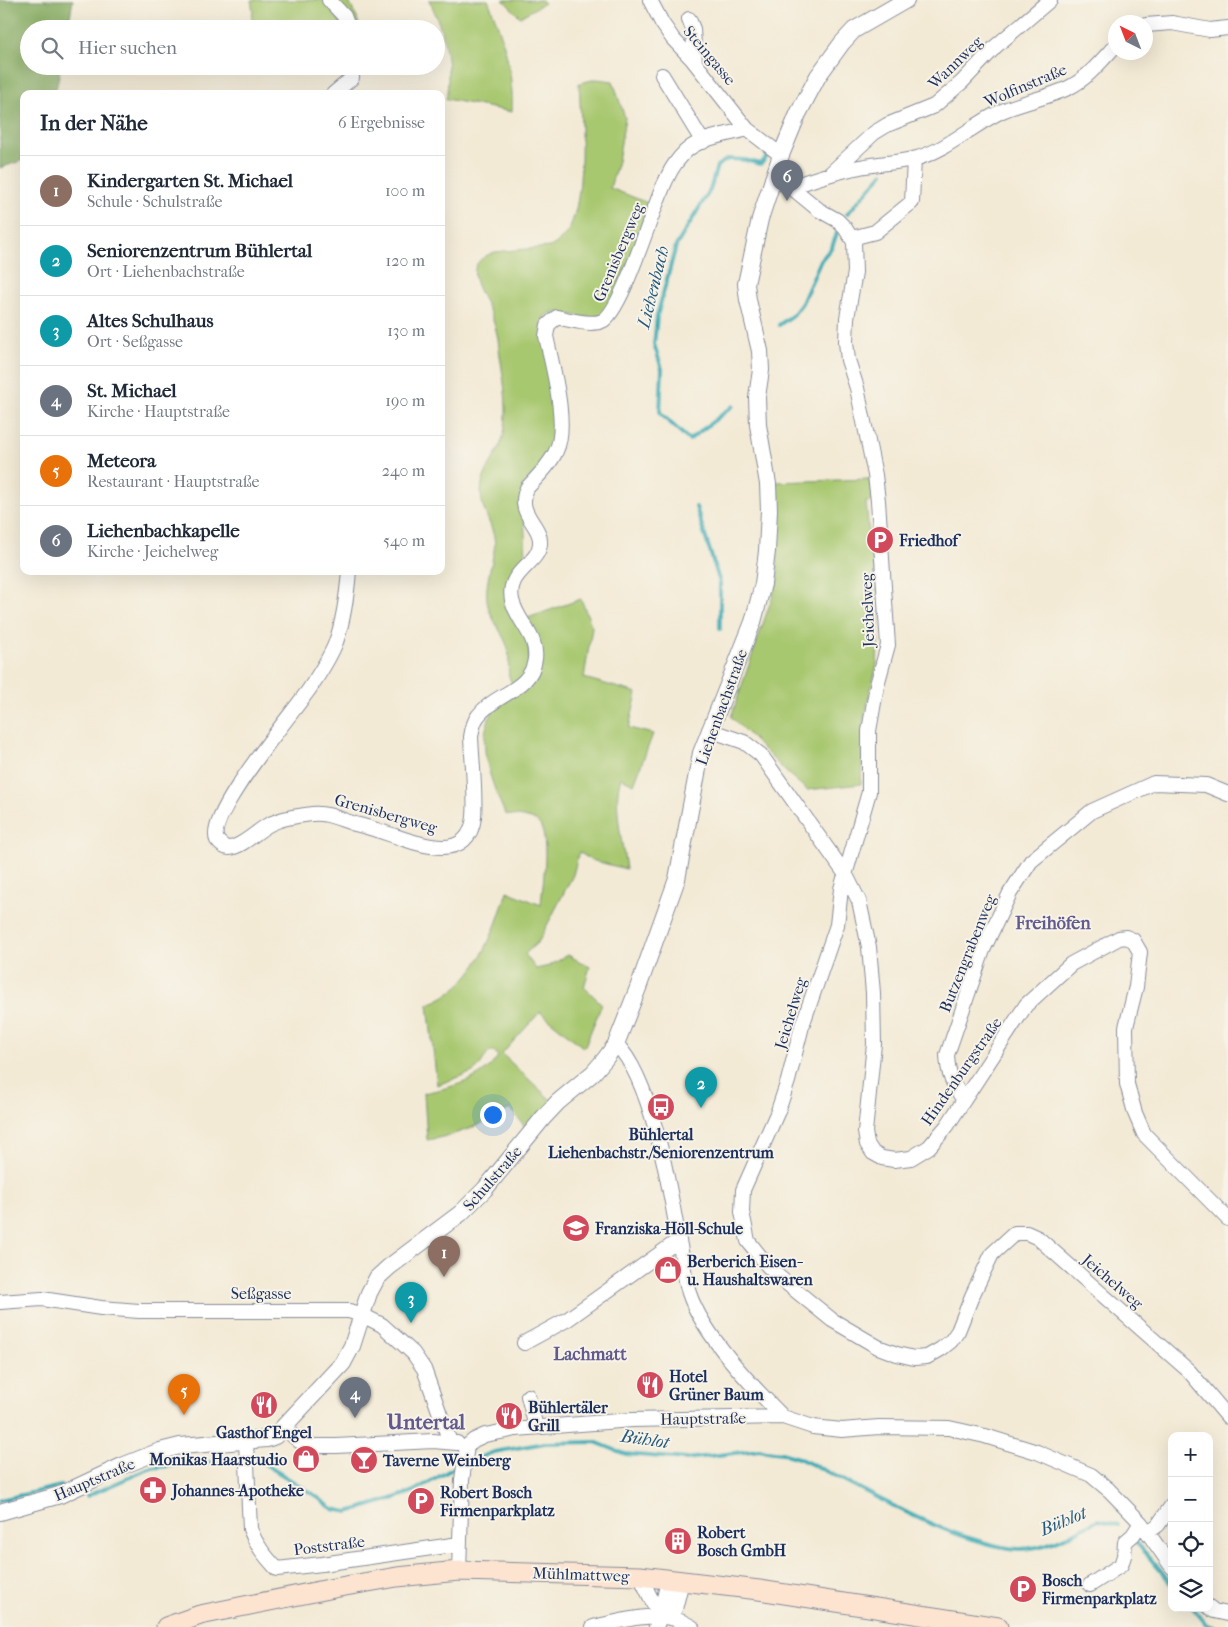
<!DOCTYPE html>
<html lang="de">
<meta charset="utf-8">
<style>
body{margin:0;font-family:"IM FELL French Canon",serif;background:#f2f2f3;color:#1f2937}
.controls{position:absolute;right:15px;bottom:15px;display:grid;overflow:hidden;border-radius:10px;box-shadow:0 5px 20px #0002}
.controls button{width:45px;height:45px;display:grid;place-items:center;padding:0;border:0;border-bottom:1px solid #e0e1e3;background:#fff;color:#1f2937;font:25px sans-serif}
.compass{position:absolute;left:1108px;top:15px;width:45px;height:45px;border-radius:50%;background:#fff;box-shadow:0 5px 20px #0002;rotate:318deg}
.you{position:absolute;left:492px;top:1114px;width:18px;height:18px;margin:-12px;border:4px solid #fff;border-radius:50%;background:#1a73e8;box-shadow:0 0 0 8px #1a73e833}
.badge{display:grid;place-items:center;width:32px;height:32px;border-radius:50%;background:#1a73e8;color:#fff;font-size:16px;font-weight:700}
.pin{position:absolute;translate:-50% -41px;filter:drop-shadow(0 1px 2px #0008)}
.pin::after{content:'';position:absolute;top:26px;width:18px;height:15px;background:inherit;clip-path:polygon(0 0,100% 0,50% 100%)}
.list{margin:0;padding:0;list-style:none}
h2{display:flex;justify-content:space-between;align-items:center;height:65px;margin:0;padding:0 20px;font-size:21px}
h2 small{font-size:16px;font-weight:400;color:#747a83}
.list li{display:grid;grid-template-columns:32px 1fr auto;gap:15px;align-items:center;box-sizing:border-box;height:70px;padding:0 20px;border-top:1px solid #e0e1e3}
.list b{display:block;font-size:19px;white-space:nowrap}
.list p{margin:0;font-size:16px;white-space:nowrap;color:#747a83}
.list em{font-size:16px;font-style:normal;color:#747a83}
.icon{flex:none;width:28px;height:28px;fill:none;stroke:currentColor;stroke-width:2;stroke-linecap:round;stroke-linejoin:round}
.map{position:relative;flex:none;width:1228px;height:1627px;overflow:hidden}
.search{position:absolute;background:#fff;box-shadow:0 5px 20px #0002;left:20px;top:20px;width:425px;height:55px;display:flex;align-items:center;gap:12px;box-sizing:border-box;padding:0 18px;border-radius:28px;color:#747a83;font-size:19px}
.panel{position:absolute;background:#fff;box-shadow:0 5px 20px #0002;left:20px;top:90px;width:425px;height:485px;border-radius:10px}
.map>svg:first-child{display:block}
.green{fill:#a8c870;stroke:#627c67}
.forest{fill:#86ac62;stroke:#506e60}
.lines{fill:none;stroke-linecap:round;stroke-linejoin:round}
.stream{stroke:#39aab5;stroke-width:4}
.minor-casing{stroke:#878c9a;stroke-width:16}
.tertiary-casing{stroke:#878c9a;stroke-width:18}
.secondary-casing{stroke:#878c9a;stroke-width:21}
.minor{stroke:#fff;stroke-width:14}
.tertiary{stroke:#fff;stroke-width:16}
.secondary{stroke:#fde4d1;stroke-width:19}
.labels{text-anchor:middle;stroke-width:4;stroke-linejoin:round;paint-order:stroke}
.street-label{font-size:16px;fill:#1b2f5e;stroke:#f7f3e8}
.poi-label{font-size:16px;font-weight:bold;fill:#1b2f5e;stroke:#f7f3e8;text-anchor:start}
.water-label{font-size:18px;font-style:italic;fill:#265a7c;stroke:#f7f3e8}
.neighbourhood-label{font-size:18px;font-weight:bold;fill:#625a8e;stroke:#f7f3e8}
.district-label{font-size:21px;font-weight:bold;fill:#625a8e;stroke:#f7f3e8}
</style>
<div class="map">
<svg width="1228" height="1627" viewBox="0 0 1228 1627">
<rect width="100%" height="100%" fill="#f7f3e8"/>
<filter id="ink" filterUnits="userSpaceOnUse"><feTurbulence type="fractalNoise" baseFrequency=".02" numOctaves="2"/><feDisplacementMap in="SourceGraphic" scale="10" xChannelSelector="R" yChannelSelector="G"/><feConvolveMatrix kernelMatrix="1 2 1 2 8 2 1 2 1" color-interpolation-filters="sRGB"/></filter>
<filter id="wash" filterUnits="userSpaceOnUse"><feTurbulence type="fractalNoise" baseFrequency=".0096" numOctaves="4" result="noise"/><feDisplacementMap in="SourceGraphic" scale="20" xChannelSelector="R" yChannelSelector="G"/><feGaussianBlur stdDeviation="1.12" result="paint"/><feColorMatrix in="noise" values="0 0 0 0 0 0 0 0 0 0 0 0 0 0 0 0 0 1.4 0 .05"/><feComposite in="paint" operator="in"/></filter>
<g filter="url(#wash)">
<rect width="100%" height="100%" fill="#f3ead5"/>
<path class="green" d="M251 0H322L328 5 345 29H265L251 22 253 11Z
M332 0H348L357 18 360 29H352Z
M429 0H488C503 36 514 73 512 112L446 99C452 65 444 30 429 0Z
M503 0H542L544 3 520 17Z
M597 79 613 81 625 118 618 161 610 188 653 205 608 310 598 319 553 312 544 317 542 322 557 412 552 452 523 487 526 559 512 577 531 647 526 676 512 683C505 675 511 659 508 649 504 634 492 621 488 606 483 587 493 563 495 544 494 526 481 511 481 493 481 472 498 457 503 437 511 406 501 371 498 339 496 329 493 319 489 310 478 287 460 264 495 252L550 247C558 243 564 237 569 229 586 196 581 121 579 83Z
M870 479 874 501 866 502 871 557 876 562 879 617 877 665 864 718 861 784 807 790 786 772 731 717 778 580 776 482Z
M581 599 592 627 584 678 637 693 629 728 653 734 634 784 621 778C612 802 623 844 626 869L591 860 579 852 573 875 539 941 525 954 536 969 549 966 568 955 590 967 584 987 602 1004 584 1048 540 1012 502 1054 552 1101 527 1129 510 1109C481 1124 460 1135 427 1140L424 1093C451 1087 483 1081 498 1056L495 1052 491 1051C483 1057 481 1067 473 1072L437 1085 428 1004C475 988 494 934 507 891L541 905C542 888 552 831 536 821 529 817 513 816 505 814 493 785 474 744 492 713 500 700 519 691 532 683L525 619Z"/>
<path class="forest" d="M0 0H73L68 29H29V66H61L55 94H24V160L0 168Z"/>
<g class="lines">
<path class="stream" d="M847 214 883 173
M779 325 793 315 802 303 821 260 832 247 837 233
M733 406 689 440 660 413 662 369 654 344 657 316 676 246 710 190 717 166 728 159 745 160 761 164 769 154
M696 507 720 583V629
M468 1462 494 1452 545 1443 595 1442 625 1454 686 1459 759 1450 782 1453 798 1458C859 1485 915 1523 979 1541 992 1545 1006 1549 1020 1549 1048 1549 1073 1533 1098 1520L1118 1525
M87 1496 151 1468 192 1463 260 1461 313 1494 333 1509 348 1512 392 1499 414 1491 461 1464
M0 1500 61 1486
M1136 1542 1172 1584
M1193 1608 1206 1624 1214 1627"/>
</g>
</g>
<g filter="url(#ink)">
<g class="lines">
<g class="minor-casing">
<path id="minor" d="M329 0 344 16 349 29
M650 0 662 23 673 39 692 59 747 129 781 155
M689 19 693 29 695 63
M1146 25 1172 23 1210 30 1228 28
M662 75 703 142
M333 94 352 78V66
M831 173 874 133 887 125 934 106 962 82 996 46 1050 0
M772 179 791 187 819 210 837 220 845 228 854 242 855 272 847 318 846 342 848 360 857 388 875 475 878 501 888 645 877 685 869 731V792L841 889 837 925 802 1026 788 1081 778 1111 743 1190 742 1212 748 1241 767 1265 779 1277 832 1320 878 1347 897 1354 914 1358 927 1357 941 1349 951 1341 958 1331 972 1296 992 1254 1015 1233H1027L1038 1238 1189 1371 1228 1417
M791 187C814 179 836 171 860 167 879 163 898 163 917 158 947 150 971 126 1000 112 1022 102 1047 98 1068 88 1087 79 1101 61 1116 45
M852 238 875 232 912 202 914 159
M349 571C347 595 344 619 336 642 330 658 319 674 310 688 294 712 205 816 217 840 220 844 225 848 229 848 242 847 257 831 268 825 281 818 297 816 312 814 327 812 341 820 355 824 368 827 380 831 392 835 421 845 469 863 474 817 476 794 472 761 471 737 472 730 474 721 478 716 495 693 531 691 535 659 538 635 517 622 512 600 506 571 538 565 540 544 542 524 515 515 527 488 537 477 550 465 556 451 569 425 552 365 546 336L548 325 557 317C569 320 591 326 602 321 623 312 654 201 668 176 672 167 679 158 686 151 701 137 728 135 747 129
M709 730 744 742 761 755 846 875 859 901 869 947 873 993 874 1044 865 1132 867 1144 873 1153 882 1158 894 1160 911 1158 929 1147 947 1126 1026 1005 1071 964 1119 938 1126 937 1133 940 1140 952 1136 987 1126 1027 1127 1084 1135 1113 1144 1134 1228 1219
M616 1044C652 1079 670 1190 679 1241 683 1258 684 1277 689 1293 703 1335 752 1386 783 1417
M964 1100C953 1085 948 1075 947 1055L983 950 1010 893 1031 861 1092 811 1154 783 1206 785 1228 794
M0 1302 42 1299 101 1308 139 1311H349L362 1315 382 1325 413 1353 424 1369 450 1442
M524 1343 568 1319 679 1240
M528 1396 536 1427
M284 1428 299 1441 309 1446H336L433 1441 457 1443
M246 1442 250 1529C256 1545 265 1556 277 1569L322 1564 459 1544
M467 1446 474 1440 485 1435 516 1429 632 1420 783 1417 813 1427 842 1430 879 1427 949 1428 985 1436 1037 1452 1091 1475 1109 1490 1141 1523 1172 1567
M1148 1532 1158 1525 1172 1505
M459 1571 462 1480 467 1446
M640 1576 660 1617
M1090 1585 1121 1565 1124 1556 1125 1542 1133 1535 1141 1523
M1209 1607 1214 1611 1228 1614
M660 1617 675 1609 682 1581
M593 1627C618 1622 649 1612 675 1619 681 1621 687 1624 692 1627
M656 1627 660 1617 668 1580"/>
</g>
<g class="tertiary-casing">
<path id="tertiary" d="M0 1512 60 1495 122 1466 160 1451 180 1446 267 1439 275 1436 343 1363 352 1346 369 1293 377 1278 389 1267 461 1213 485 1189 543 1118 558 1102 593 1073 605 1059 616 1044 638 988 677 879 701 753 753 622 763 584 767 551 769 510 768 484 758 425 757 397 761 370 760 351 748 300 746 284 760 219 781 155 798 114 818 76 842 43 854 30 906 0"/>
</g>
<g class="secondary-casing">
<path id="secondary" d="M166 1627 200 1615 334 1588 397 1577 459 1571 640 1576 759 1590 998 1627"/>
</g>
<use href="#minor" class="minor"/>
<use href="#tertiary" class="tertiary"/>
<use href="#secondary" class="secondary"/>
</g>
</g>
<defs>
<g id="parking-disc" transform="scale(1.4375)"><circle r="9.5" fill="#d1495b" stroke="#f7f3e8"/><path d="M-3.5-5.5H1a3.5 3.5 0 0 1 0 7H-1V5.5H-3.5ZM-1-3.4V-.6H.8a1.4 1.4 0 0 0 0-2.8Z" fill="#fff"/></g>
<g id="bus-disc" transform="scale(1.4375)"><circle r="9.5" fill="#d1495b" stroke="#f7f3e8"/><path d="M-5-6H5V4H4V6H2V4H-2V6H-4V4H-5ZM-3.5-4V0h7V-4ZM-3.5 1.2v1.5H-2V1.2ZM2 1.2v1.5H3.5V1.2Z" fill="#fff"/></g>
<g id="school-disc" transform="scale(1.4375)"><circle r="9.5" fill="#d1495b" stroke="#f7f3e8"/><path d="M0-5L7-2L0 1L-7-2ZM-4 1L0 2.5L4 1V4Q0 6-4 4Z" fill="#fff"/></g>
<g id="shop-disc" transform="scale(1.4375)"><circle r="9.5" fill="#d1495b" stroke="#f7f3e8"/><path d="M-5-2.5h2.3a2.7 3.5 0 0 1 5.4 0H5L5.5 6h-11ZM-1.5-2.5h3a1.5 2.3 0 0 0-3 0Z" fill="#fff"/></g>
<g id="restaurant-disc" transform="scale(1.4375)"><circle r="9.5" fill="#d1495b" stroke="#f7f3e8"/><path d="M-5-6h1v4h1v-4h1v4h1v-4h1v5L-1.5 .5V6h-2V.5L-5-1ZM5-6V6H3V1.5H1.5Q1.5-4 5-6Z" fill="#fff"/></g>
<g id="bar-disc" transform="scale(1.4375)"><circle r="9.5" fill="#d1495b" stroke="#f7f3e8"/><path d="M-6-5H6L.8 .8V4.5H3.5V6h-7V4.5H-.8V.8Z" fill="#fff"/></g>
<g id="pharmacy-disc" transform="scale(1.4375)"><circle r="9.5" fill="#d1495b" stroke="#f7f3e8"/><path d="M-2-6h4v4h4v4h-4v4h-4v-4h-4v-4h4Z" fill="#fff"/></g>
<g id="building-disc" transform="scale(1.4375)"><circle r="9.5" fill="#d1495b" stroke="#f7f3e8"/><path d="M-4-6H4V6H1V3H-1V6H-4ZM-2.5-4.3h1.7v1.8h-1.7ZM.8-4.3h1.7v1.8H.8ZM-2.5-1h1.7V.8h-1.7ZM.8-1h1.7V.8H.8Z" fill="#fff"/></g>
</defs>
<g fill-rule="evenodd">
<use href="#parking-disc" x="880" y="540"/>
<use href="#bus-disc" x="661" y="1107"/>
<use href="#school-disc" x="576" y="1228"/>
<use href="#shop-disc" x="668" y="1270"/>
<use href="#restaurant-disc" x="650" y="1385"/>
<use href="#restaurant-disc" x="264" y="1405"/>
<use href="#restaurant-disc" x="509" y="1416"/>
<use href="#shop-disc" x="306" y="1459"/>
<use href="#bar-disc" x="364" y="1460"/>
<use href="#pharmacy-disc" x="153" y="1490"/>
<use href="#parking-disc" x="421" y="1501"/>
<use href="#building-disc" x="678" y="1541"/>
<use href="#parking-disc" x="1023" y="1589"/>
</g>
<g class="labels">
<g class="street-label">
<text transform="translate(710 55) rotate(50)" y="6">Steingasse</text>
<text transform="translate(955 62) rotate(-44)" y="6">Wannweg</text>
<text transform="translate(1025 85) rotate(-23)" y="6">Wolfinstraße</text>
<text transform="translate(618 252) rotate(-67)" y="6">Grenisbergweg</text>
<text transform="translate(867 610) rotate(-92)" y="6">Jeichelweg</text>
<text transform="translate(721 707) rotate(-70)" y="6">Liehenbachstraße</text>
<text transform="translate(386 813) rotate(16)" y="6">Grenisbergweg</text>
<text transform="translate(967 953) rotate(-68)" y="6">Butzengrabenweg</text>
<text transform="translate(790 1013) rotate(-73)" y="6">Jeichelweg</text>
<text transform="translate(961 1071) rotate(-55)" y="6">Hindenburgstraße</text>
<text transform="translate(492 1178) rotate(-49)" y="6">Schulstraße</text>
<text transform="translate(1113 1281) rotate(41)" y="6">Jeichelweg</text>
<text x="261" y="1299">Seßgasse</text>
<text transform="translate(703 1418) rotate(-1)" y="6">Hauptstraße</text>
<text transform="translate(94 1479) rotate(-23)" y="6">Hauptstraße</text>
<text transform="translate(329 1545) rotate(-7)" y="6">Poststraße</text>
<text transform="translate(581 1574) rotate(2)" y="6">Mühlmattweg</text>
</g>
<g class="poi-label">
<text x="899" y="546">Friedhof</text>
<text x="661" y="1140" text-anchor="middle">Bühlertal<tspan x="661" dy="18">Liehenbachstr./Seniorenzentrum</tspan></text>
<text x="595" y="1234">Franziska-Höll-Schule</text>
<text x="687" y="1267">Berberich Eisen-<tspan x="687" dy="18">u. Haushaltswaren</tspan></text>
<text x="669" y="1382">Hotel<tspan x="669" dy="18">Grüner Baum</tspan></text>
<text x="528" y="1413">Bühlertäler<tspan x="528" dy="18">Grill</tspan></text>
<text x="264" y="1438" text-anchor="middle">Gasthof Engel</text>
<text x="287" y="1465" text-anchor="end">Monikas Haarstudio</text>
<text x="383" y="1466">Taverne Weinberg</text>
<text x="172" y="1496">Johannes-Apotheke</text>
<text x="440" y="1498">Robert Bosch<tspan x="440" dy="18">Firmenparkplatz</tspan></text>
<text x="697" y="1538">Robert<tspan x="697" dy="18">Bosch GmbH</tspan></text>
<text x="1042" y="1586">Bosch<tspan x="1042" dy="18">Firmenparkplatz</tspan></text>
</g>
<g class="water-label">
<text transform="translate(653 287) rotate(-76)" y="6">Liehenbach</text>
<text transform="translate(645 1439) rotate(8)" y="6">Bühlot</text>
<text transform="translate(1063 1521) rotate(-23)" y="6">Bühlot</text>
</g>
<g class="neighbourhood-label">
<text x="1053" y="929">Freihöfen</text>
<text x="590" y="1360">Lachmatt</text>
</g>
<g class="district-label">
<text x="426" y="1429">Untertal</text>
</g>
</g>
</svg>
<div class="controls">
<button>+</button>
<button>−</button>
<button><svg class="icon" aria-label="locate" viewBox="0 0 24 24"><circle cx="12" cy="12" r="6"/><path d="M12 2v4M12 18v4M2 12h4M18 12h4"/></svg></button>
<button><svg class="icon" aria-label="layers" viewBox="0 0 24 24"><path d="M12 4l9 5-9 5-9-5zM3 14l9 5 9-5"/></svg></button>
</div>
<svg class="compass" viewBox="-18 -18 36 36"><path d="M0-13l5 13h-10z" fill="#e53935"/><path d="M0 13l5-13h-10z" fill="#747a83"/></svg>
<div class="you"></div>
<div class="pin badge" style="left:444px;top:1277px;background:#8d6e63">1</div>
<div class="pin badge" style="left:701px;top:1108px;background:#0f9aa8">2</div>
<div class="pin badge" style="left:411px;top:1323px;background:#0f9aa8">3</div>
<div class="pin badge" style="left:355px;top:1418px;background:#6b7280">4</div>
<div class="pin badge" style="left:184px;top:1415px;background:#e8710a">5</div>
<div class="pin badge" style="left:787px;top:201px;background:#6b7280">6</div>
<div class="search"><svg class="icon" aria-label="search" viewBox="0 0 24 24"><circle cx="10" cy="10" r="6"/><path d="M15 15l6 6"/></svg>Hier suchen</div>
<section class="panel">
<h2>In der Nähe<small>6 Ergebnisse</small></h2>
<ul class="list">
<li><span class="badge" style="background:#8d6e63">1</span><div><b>Kindergarten St. Michael</b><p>Schule · Schulstraße</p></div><em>100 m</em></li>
<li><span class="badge" style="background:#0f9aa8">2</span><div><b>Seniorenzentrum Bühlertal</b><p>Ort · Liehenbachstraße</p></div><em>120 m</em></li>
<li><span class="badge" style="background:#0f9aa8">3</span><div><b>Altes Schulhaus</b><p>Ort · Seßgasse</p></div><em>130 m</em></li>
<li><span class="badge" style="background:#6b7280">4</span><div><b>St. Michael</b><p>Kirche · Hauptstraße</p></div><em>190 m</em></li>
<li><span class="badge" style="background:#e8710a">5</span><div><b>Meteora</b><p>Restaurant · Hauptstraße</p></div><em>240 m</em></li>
<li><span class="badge" style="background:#6b7280">6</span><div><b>Liehenbachkapelle</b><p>Kirche · Jeichelweg</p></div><em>540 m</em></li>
</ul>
</section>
</div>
